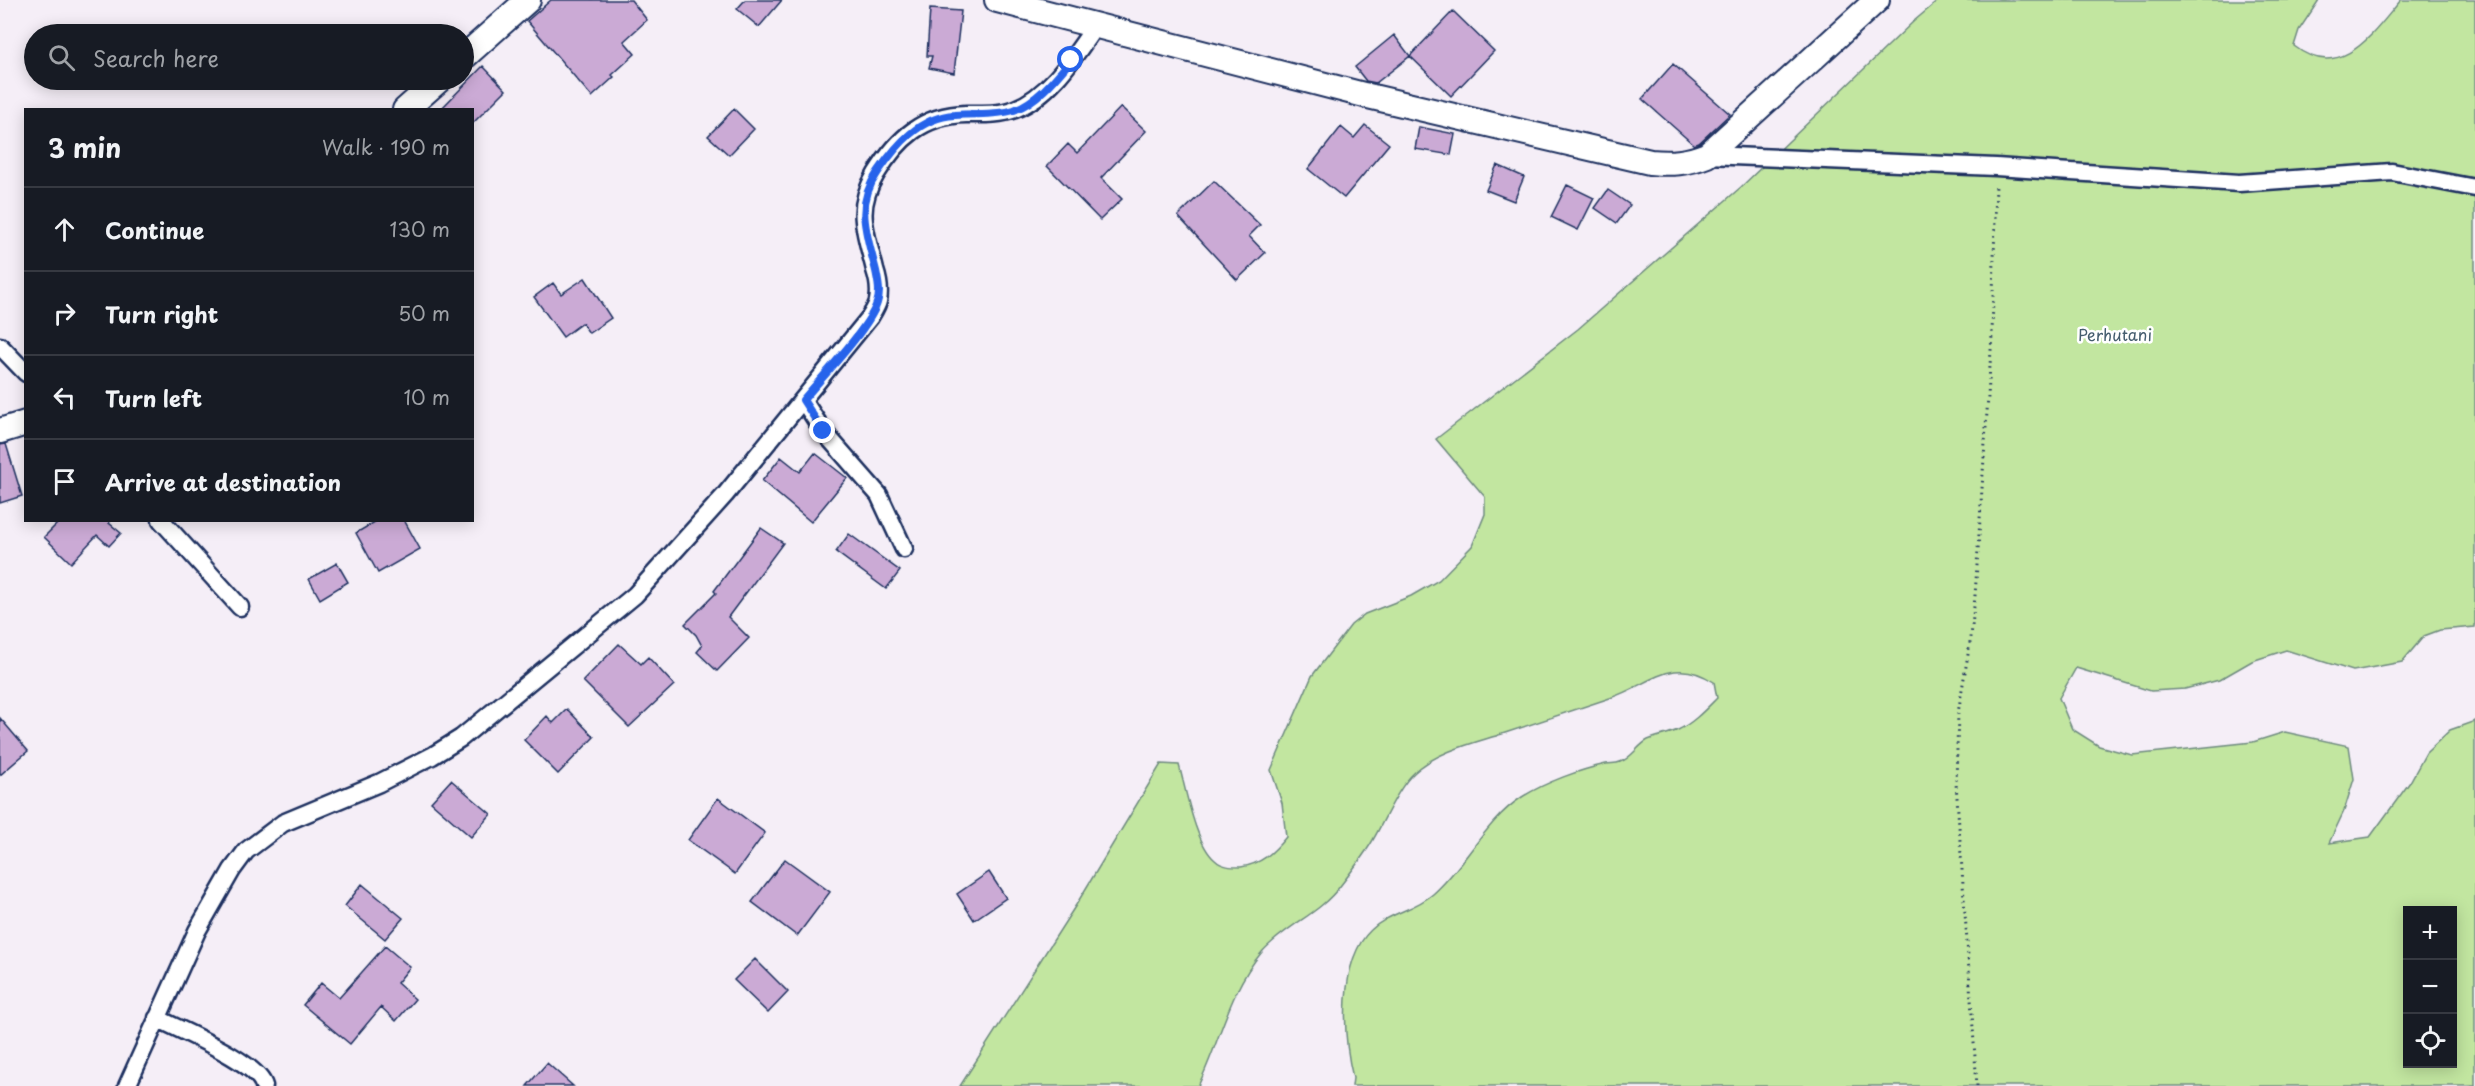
<!DOCTYPE html>
<meta charset="utf-8">
<style>
body{margin:0;font-family:"Playpen Sans",sans-serif;background:#20242c;color:#f1f3f6}
.controls{position:absolute;right:18px;bottom:18px;display:grid;overflow:hidden;border-radius:0px;box-shadow:0 3px 15px #0003}
.controls button{width:54px;height:54px;display:grid;place-items:center;padding:0;border:0;border-bottom:2px solid #363941;background:#171b24;color:#f1f3f6;font:30px sans-serif}
.stop{position:absolute;width:18px;height:18px;margin:-14px;border:4px solid #2563eb;border-radius:50%;background:#fff}
.stop.end{background:#2563eb;border-color:#fff;box-shadow:0 2px 6px #0008}
.list{margin:0;padding:0;list-style:none}
h2{display:flex;justify-content:space-between;align-items:center;height:78px;margin:0;padding:0 24px;font-size:26px}
h2 small{font-size:20px;font-weight:400;color:#9ea1a6}
.list li{display:grid;grid-template-columns:39px 1fr auto;gap:18px;align-items:center;box-sizing:border-box;height:84px;padding:0 24px;border-top:2px solid #363941}
.list b{display:block;font-size:22px;white-space:nowrap}
.list em{font-size:20px;font-style:normal;color:#9ea1a6}
.icon{flex:none;width:33px;height:33px;fill:none;stroke:currentColor;stroke-width:2;stroke-linecap:round;stroke-linejoin:round}
.map{position:relative;flex:none;width:2475px;height:1086px;overflow:hidden}
.search{position:absolute;background:#171b24;box-shadow:0 3px 15px #0003;left:24px;top:24px;width:450px;height:66px;display:flex;align-items:center;gap:15px;box-sizing:border-box;padding:0 21px;border-radius:33px;color:#9ea1a6;font-size:22px}
.panel{position:absolute;background:#171b24;box-shadow:0 3px 15px #0003;left:24px;top:108px;width:450px;height:414px;border-radius:0px}
.map>svg:first-child{display:block}
.green{fill:#c2e6a0;stroke:#6e8a7f;stroke-width:1.5;fill-rule:evenodd}
.building{fill:#cbaad5;stroke:#1b2f5e;stroke-width:1.5}
.lines{fill:none;stroke-linecap:round;stroke-linejoin:round}
.street-casing{stroke:#1b2f5e;stroke-width:21}
.secondary-casing{stroke:#1b2f5e;stroke-width:28}
.path{stroke:#1b2f5e;stroke-width:3;stroke-dasharray:1.5 4.5;stroke-linecap:butt}
.street{stroke:#fff;stroke-width:16}
.secondary{stroke:#fff;stroke-width:24}
.route{stroke:#2563eb;stroke-width:8}
.labels{text-anchor:middle;stroke-width:5;stroke-linejoin:round;paint-order:stroke}
.park-label{font-size:16px;fill:#455d6e;stroke:#fff}
</style>
<div class="map">
<svg width="2475" height="1086" viewBox="0 0 2475 1086">
<rect width="100%" height="100%" fill="#f5eef7"/>
<filter id="ink" filterUnits="userSpaceOnUse"><feTurbulence type="fractalNoise" baseFrequency=".0167" numOctaves="2"/><feDisplacementMap in="SourceGraphic" scale="12" xChannelSelector="R" yChannelSelector="G"/><feConvolveMatrix kernelMatrix="1 2 1 2 8 2 1 2 1" color-interpolation-filters="sRGB"/></filter>
<g filter="url(#ink)">
<path class="green" d="M1939 0H2319L2299 30 2294 46C2341 83 2373 33 2401 0H2475V627L2440 630 2424 636 2402 662 2353 671 2286 650 2252 661 2219 680 2185 689 2151 691 2076 668 2059 698 2072 729 2099 746 2132 755 2253 742 2285 732 2349 746 2354 779 2344 811 2329 843 2370 837 2410 782 2426 753 2450 730 2475 721V1086H1352L1353 1078C1343 1038 1338 961 1371 930 1388 913 1415 910 1433 894 1466 865 1485 821 1522 797 1546 782 1579 770 1606 764 1611 763 1616 764 1620 762 1631 759 1638 745 1648 740 1658 736 1669 734 1678 730 1693 723 1705 710 1717 698L1714 682C1672 654 1650 685 1610 698 1574 710 1538 722 1502 734 1474 743 1438 751 1415 772 1396 789 1384 823 1370 845 1361 859 1351 872 1341 885 1319 915 1287 924 1262 952 1229 990 1220 1042 1198 1086H960L1076 905 1161 764 1179 765C1186 790 1195 843 1215 860 1222 867 1232 867 1241 867 1261 864 1273 853 1286 837L1282 803 1271 770 1312 676 1351 625 1365 614 1411 596 1439 580 1472 546 1485 514V497L1436 439 1578 329 1741 187 1914 21ZM2408 910H2452V1064H2408Z"/>
<path class="building" d="M551 0H631L647 20 624 41 635 54 612 75 614 77 592 97 527 21Z
M745 0H782L759 27 737 9Z
M930 9 961 11 954 73 929 68 932 56H927Z
M1453 11 1494 51 1451 96 1410 56Z
M1394 35 1410 56 1376 83 1366 81 1355 67Z
M1673 64 1730 114 1699 143 1694 145 1642 99Z
M483 66 506 90 472 124V110H440Z
M1121 107 1146 131 1101 178 1122 199 1100 220 1047 166 1068 144 1077 153Z
M734 109 754 129 729 155 708 136Z
M1365 125 1389 144 1344 198 1308 169 1341 127 1354 138Z
M1419 127 1455 134 1451 155 1415 149Z
M1497 165 1524 177 1514 201 1486 190Z
M1214 181 1260 225 1249 236 1265 253 1237 280 1178 216Z
M1567 185 1594 198 1578 230 1551 217Z
M1608 190 1630 205 1617 223 1595 208Z
M585 278 611 318 589 333 582 323 563 337 534 297 553 283 561 294Z
M6 444 22 496 0 503V445Z
M815 453 847 478 811 522 762 481 781 457 800 472Z
M61 520H111L109 523 121 533 109 546 97 535 71 563 44 537Z
M378 520H404L420 549 378 573 356 533Z
M761 528 783 543 728 617 749 638 717 671 697 652 702 646 696 635 685 624 716 593 714 591Z
M849 534 900 571 886 589 836 552Z
M337 563 348 582 320 599 309 579Z
M619 644 641 664 648 657 674 685 629 727 583 681Z
M567 709 594 737 558 774 524 740 547 716 553 723Z
M0 718 28 751 0 775Z
M451 780 491 814 471 837 431 802Z
M718 798 765 833 735 874 688 840Z
M785 859 830 892 797 936 752 902Z
M989 872 1006 898 974 920 957 894Z
M362 884 403 918 385 939 345 906Z
M385 946 410 967 397 983 415 999 396 1021 381 1007 350 1044 303 1005 321 983 339 998Z
M755 959 788 992 768 1013 734 980Z
M547 1063 573 1086H527Z"/>
<g class="lines">
<g class="street-casing">
<path id="street" d="M1707 155 1996 167 2239 183 2392 172 2475 188
M0 346 26 373
M803 400 823 431 879 495 904 549
M161 520 240 607
M157 1018C181 1031 258 1062 264 1086
M127 1086 197 931 232 870 246 851 283 823 379 783 432 756 461 738 635 595 725 495 870 317C873 312 877 306 878 301 880 291 878 279 875 270 866 232 854 210 876 174 898 138 923 115 966 114 982 114 1000 115 1015 109 1051 95 1075 55 1096 25"/>
</g>
<g class="secondary-casing">
<path id="secondary" d="M997 0 1364 95 1650 162C1671 164 1687 163 1707 155L1877 0
M464 57 528 0
M405 110 439 80
M0 431 26 423"/>
</g>
<path class="path" d="M1977 1086 1956 783 1958 713 1971 637 1975 596 1992 335 1996 183"/>
<use href="#street" class="street"/>
<use href="#secondary" class="secondary"/>
</g>
</g>
<g class="lines" filter="url(#ink)">
<path class="route" d="M823 431 803 400C822 377 869 328 877 303 881 293 878 281 876 271 867 234 854 206 878 172 897 144 920 117 955 115 975 113 995 116 1014 110 1038 101 1056 78 1071 60"/>
</g>
<g class="labels">
<g class="park-label">
<text x="2115" y="341">Perhutani</text>
</g>
</g>
</svg>
<div class="controls">
<button>+</button>
<button>−</button>
<button><svg class="icon" aria-label="locate" viewBox="0 0 24 24"><circle cx="12" cy="12" r="6"/><path d="M12 2v4M12 18v4M2 12h4M18 12h4"/></svg></button>
</div>
<div class="stop" style="left:1071px;top:60px"></div>
<div class="stop end" style="left:823px;top:431px"></div>
<div class="search"><svg class="icon" aria-label="search" viewBox="0 0 24 24"><circle cx="10" cy="10" r="6"/><path d="M15 15l6 6"/></svg>Search here</div>
<section class="panel">
<h2>3 min<small>Walk · 190 m</small></h2>
<ul class="list">
<li><svg class="icon" aria-label="ahead" viewBox="0 0 24 24"><path d="M12 20V5M6 11l6-6 6 6"/></svg><div><b>Continue</b></div><em>130 m</em></li>
<li><svg class="icon" aria-label="right" viewBox="0 0 24 24"><path d="M7 20v-9h11M14 6l5 5-5 5"/></svg><div><b>Turn right</b></div><em>50 m</em></li>
<li><svg class="icon" aria-label="left" viewBox="0 0 24 24"><path d="M17 20v-9H6M10 6l-5 5 5 5"/></svg><div><b>Turn left</b></div><em>10 m</em></li>
<li><svg class="icon" aria-label="arrive" viewBox="0 0 24 24"><path d="M6 21V4h12l-3 4 3 4H6"/></svg><div><b>Arrive at destination</b></div></li>
</ul>
</section>
</div>
